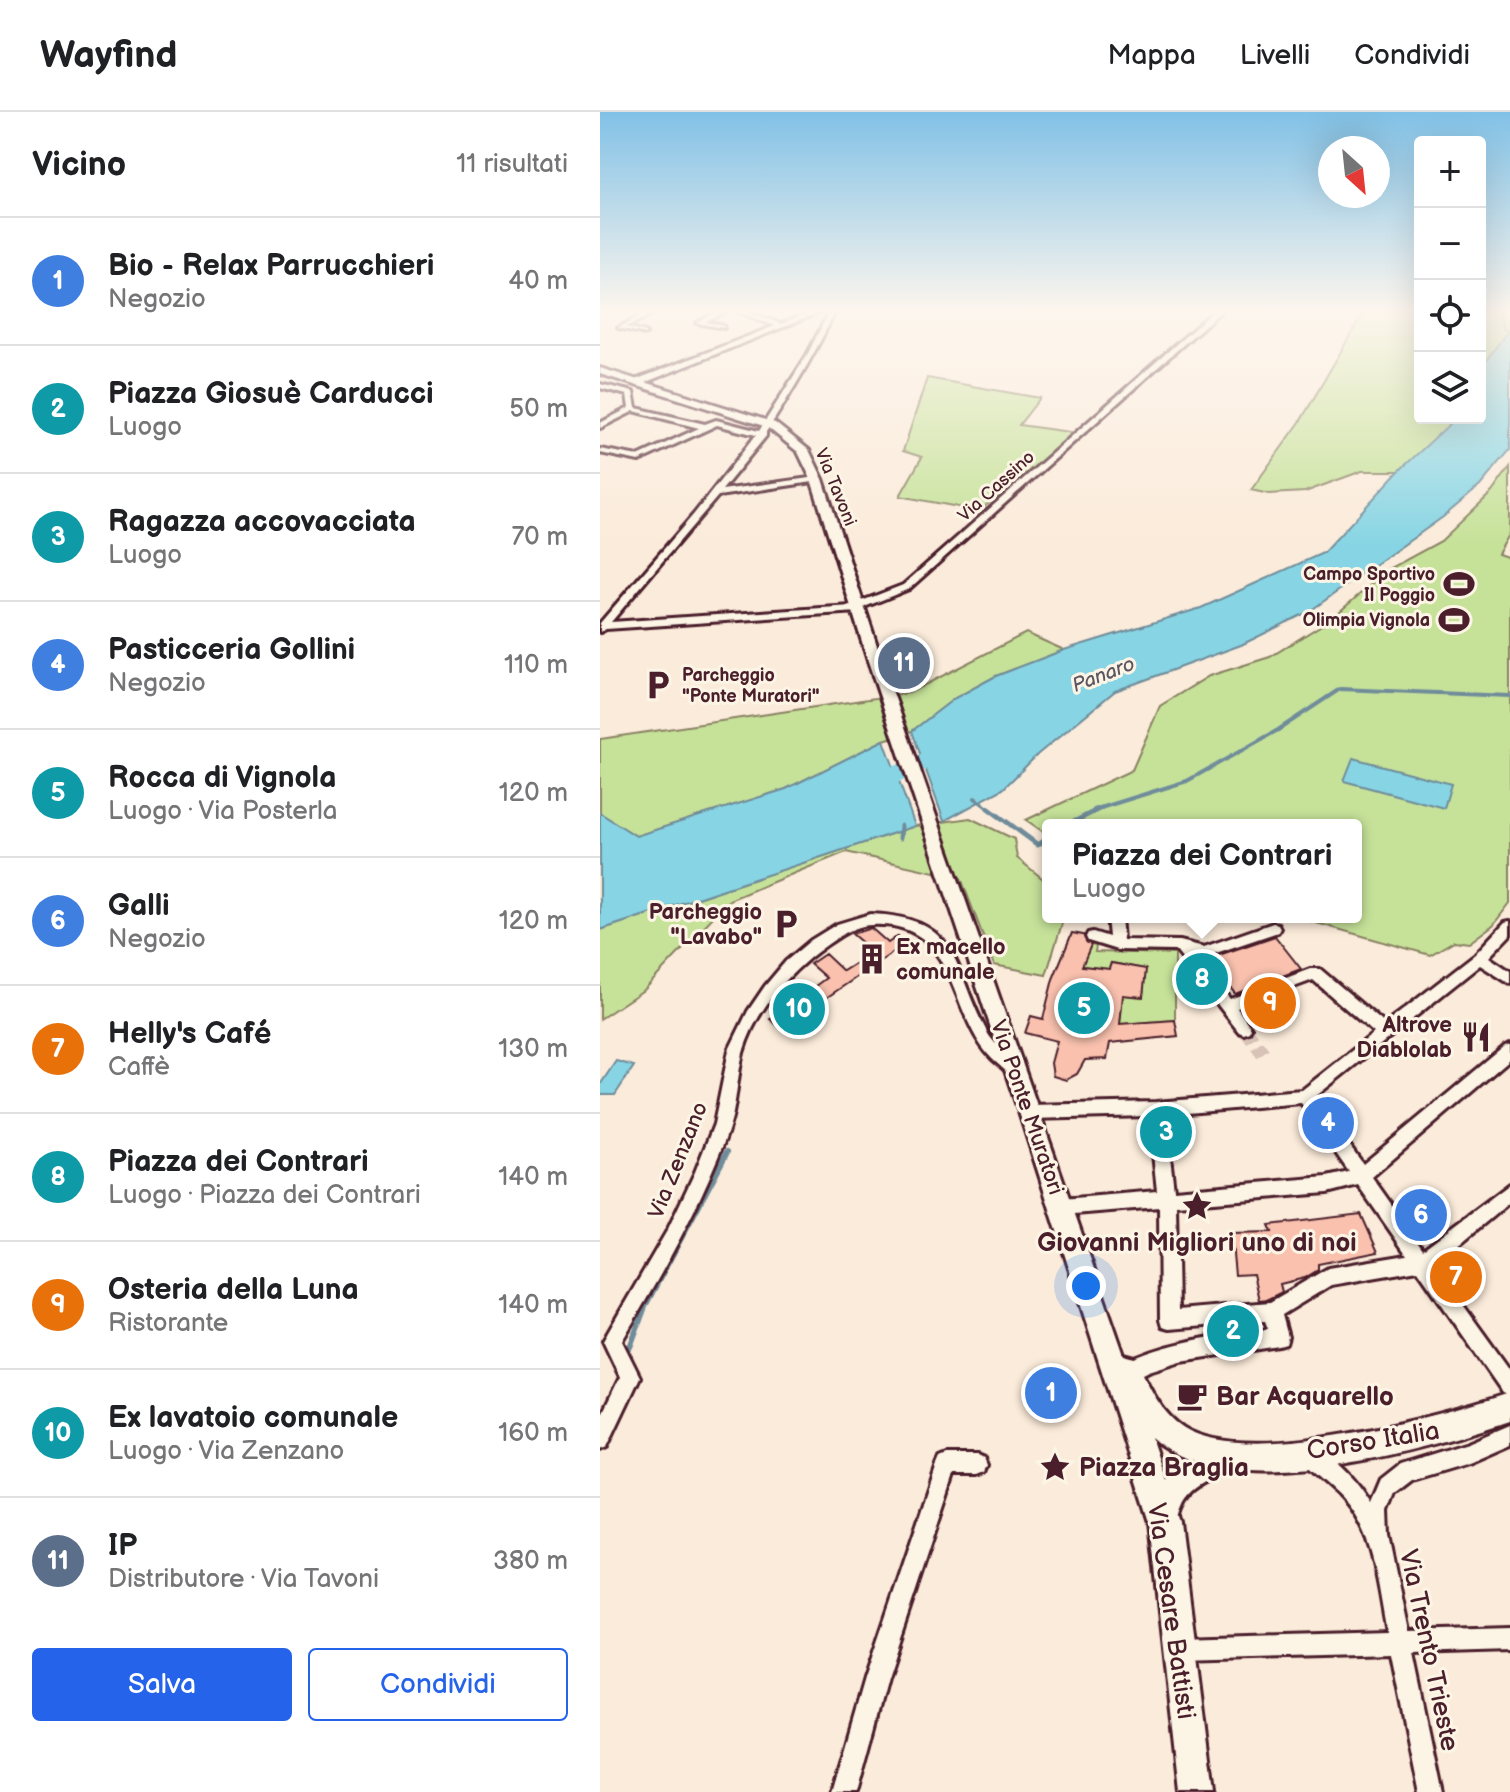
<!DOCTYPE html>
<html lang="it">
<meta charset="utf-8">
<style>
body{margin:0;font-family:"Balsamiq Sans",sans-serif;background:#f2f2f2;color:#202124}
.controls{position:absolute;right:24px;top:24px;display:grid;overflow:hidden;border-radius:8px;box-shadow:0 8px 32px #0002}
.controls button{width:72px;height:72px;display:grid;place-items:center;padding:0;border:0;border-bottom:2px solid #e0e0e0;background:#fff;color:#202124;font:40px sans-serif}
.compass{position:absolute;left:718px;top:24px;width:72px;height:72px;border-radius:50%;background:#fff;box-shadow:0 8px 32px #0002;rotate:153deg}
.you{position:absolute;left:486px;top:1174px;width:28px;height:28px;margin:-20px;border:6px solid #fff;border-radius:50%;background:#1a73e8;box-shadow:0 0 0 12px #1a73e833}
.badge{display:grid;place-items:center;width:52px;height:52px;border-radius:50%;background:#2563eb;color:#fff;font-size:26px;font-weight:700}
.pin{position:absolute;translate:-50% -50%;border:4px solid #fff;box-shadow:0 2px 8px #0006}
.popup{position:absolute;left:442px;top:707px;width:320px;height:104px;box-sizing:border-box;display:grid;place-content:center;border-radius:8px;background:#fff;filter:drop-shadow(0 2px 6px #0005);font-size:26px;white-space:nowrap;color:#757577}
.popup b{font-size:30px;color:#202124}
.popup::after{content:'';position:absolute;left:50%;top:100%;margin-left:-16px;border:16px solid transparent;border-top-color:#fff}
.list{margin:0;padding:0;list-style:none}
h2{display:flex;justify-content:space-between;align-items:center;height:104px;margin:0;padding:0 32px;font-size:34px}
h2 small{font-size:26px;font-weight:400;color:#757577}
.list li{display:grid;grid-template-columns:52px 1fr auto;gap:24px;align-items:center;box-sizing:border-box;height:128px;padding:0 32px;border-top:2px solid #e0e0e0}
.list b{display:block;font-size:30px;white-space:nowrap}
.list p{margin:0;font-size:26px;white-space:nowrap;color:#757577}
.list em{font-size:26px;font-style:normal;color:#757577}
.actions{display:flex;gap:16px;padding:24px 32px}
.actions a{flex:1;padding:18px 0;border:2px solid #2563eb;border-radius:8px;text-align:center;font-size:28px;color:#2563eb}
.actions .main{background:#2563eb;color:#fff}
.icon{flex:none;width:44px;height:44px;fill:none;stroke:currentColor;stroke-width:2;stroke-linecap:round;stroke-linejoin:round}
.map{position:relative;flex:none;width:910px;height:1680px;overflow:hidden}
header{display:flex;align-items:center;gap:48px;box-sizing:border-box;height:112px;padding:0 40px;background:#fff;border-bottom:2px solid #e0e0e0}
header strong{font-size:38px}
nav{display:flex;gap:44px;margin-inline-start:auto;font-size:28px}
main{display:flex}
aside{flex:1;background:#fff}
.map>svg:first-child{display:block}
.green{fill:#c6e299;stroke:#888062;stroke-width:2}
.water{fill:#87d5e4;stroke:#6f8c9a;stroke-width:2}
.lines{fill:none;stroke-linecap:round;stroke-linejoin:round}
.stream-far3{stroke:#6f8c9a;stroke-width:2}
.stream-far2{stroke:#6f8c9a;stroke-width:4}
.stream-far1{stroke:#6f8c9a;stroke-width:5}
.stream{stroke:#6f8c9a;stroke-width:6}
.river{fill:#87d5e4;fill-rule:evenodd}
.building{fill:#f9c1ae;stroke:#4a1f2b;stroke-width:2}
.street-tunnel{stroke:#d8c2b7;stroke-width:14;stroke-dasharray:14 7;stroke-linecap:butt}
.street-casing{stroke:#4a1f2b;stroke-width:6}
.secondary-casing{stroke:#4a1f2b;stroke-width:6}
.primary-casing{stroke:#4a1f2b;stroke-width:6}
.street{fill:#fcf5e5;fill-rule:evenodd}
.secondary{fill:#fcf5e5;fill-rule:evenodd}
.primary{fill:#fcf5e5;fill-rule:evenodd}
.labels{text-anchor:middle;stroke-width:6;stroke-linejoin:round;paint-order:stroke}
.far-street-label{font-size:18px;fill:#4a1f2b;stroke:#fcf5e5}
.far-poi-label{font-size:18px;font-weight:bold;fill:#4a1f2b;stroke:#fcf5e5;text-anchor:end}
.far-water-label{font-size:20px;font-style:italic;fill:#5c5662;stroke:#fcf5e5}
.poi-label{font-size:22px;font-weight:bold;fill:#4a1f2b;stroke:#fcf5e5;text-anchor:end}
.street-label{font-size:22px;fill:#4a1f2b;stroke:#fcf5e5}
.near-poi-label{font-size:26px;font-weight:bold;fill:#4a1f2b;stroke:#fcf5e5;text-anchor:start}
.near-street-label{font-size:26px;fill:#4a1f2b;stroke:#fcf5e5}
</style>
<header>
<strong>Wayfind</strong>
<nav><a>Mappa</a><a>Livelli</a><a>Condividi</a></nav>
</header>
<main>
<aside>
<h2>Vicino<small>11 risultati</small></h2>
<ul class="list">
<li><span class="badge" style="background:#3f7fe0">1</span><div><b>Bio - Relax Parrucchieri</b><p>Negozio</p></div><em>40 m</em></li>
<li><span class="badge" style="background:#0f9aa8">2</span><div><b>Piazza Giosuè Carducci</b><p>Luogo</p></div><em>50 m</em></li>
<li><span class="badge" style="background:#0f9aa8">3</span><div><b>Ragazza accovacciata</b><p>Luogo</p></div><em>70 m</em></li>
<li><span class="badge" style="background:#3f7fe0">4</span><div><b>Pasticceria Gollini</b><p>Negozio</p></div><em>110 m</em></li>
<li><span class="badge" style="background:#0f9aa8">5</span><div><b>Rocca di Vignola</b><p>Luogo · Via Posterla</p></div><em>120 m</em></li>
<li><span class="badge" style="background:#3f7fe0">6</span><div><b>Galli</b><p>Negozio</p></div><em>120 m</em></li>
<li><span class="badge" style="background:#e8710a">7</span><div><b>Helly's Café</b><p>Caffè</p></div><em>130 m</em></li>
<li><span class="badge" style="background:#0f9aa8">8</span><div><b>Piazza dei Contrari</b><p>Luogo · Piazza dei Contrari</p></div><em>140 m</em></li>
<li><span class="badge" style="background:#e8710a">9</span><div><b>Osteria della Luna</b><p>Ristorante</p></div><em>140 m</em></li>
<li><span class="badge" style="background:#0f9aa8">10</span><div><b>Ex lavatoio comunale</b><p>Luogo · Via Zenzano</p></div><em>160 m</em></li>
<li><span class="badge" style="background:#5c6f8a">11</span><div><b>IP</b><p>Distributore · Via Tavoni</p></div><em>380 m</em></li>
</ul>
<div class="actions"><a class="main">Salva</a><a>Condividi</a></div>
</aside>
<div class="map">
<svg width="910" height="1680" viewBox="0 0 910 1680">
<rect width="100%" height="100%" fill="#fbebda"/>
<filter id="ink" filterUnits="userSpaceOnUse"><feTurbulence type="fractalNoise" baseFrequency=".0125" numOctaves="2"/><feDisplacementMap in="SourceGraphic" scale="16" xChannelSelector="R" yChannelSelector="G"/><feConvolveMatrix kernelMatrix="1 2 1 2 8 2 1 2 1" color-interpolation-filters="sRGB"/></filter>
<g filter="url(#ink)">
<path class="green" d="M765 198H820V306H856L852 312 799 359H762L705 380 669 382 651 378 700 310Z
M880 198H910V216L880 257Z
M327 266 440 286 419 313 477 321 379 399 300 384 322 345 303 339Z
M910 355V421L898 442 910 446V791L893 813 869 831 854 829 830 843 695 805H756V713H448V723L426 708 532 658 560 594 609 564 670 545 731 507 789 457 841 429 892 380Z
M426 521 464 538 396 564 355 586 312 619 284 628 186 677 36 724 0 701V627L309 581Z
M370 706 414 727 417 746 448 771V805H464L446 863 394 853 361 766 246 740 129 788 45 877 0 907V818L315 714Z
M482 831 496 834 495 840 575 842V908L520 912 523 883 543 885 545 857 511 851 509 857 475 853Z"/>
<path class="water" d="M910 216V338L880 374 843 405 710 499 641 533 515 579 438 642 403 677 344 709 312 619 355 586 396 564 464 538 601 496 723 441 799 359 856 306H880V257Z
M284 628 315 714 0 818V701L36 724 186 677Z
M753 646 851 672 844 696 744 669Z
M16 949 34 954 15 983H0V973Z"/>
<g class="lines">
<path class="stream-far3" d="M897 198 903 217 910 220"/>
<path class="stream-far2" d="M375 686 391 698
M494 698 587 669 678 618 740 577 910 584"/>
<path class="stream-far1" d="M388 696 438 733 448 726
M468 713 501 696
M300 726 301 714"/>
<path class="stream" d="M30 1235 46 1192 127 1040"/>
<path class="river" d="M355 628 367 635 363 640 271 684 262 686 250 678 253 672Z"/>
</g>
<path class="building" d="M271 816 288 831 298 824 304 833 226 886 184 919 170 907 226 866 210 852 225 842 243 859 273 840 252 822Z
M472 821 483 823 491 833 482 854 509 857 511 851 546 857 543 885 523 883 520 912 575 908 578 924 510 931 507 947 485 948 477 962 466 968 453 964 451 951 457 929 425 921 431 904 443 907 453 867Z
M675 824 701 857 635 882 610 846Z
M761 1102 778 1140 718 1152V1158L705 1166 680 1172 682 1180 668 1187 659 1188 653 1162 635 1163 631 1121 672 1120 669 1113Z"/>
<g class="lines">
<path class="street-tunnel" d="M644 916 663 941"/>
<g class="street-casing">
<path id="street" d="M51 198H59L27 215 46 220V222L18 216Z
M121 198H129L106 210 124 214V216L97 211Z
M135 198H144L181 212 217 198H226L41 272H35V268L175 214Z
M230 198H236C215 241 192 281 166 320V324L122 378 217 365H220V369L118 384 11 510 252 494 254 492 303 473 615 198H622L309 477 262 496 261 499 258 500 6 517 0 520V511L94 402 156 323 117 313 39 349 0 341V337L38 344 99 316 34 299 0 316V311L29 296 27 283 0 276V272L33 280 36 296 105 312 116 308 159 319 207 243Z
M270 802C362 805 352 856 387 920 395 936 413 942 422 956L419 961C410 964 406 959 399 953 348 913 362 816 282 813 268 812 254 815 242 823 199 849 157 892 143 941 138 961 137 981 133 1001 129 1019 122 1036 115 1052 89 1115 56 1171 22 1229L40 1265 7 1335 0 1338V1306L20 1265 3 1229 68 1117 95 1060 114 1012 129 938 148 899 165 874 186 849 211 828 237 812Z
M507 805H521L523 828 580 829 604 835 673 811 678 812 680 816 678 820 604 845 595 843 630 887 710 857H720L785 912 875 842 905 810 910 809V823L889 845 910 859V872L880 853 715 985 763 1052 905 934 910 932V947L772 1065 823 1137 910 1072V1090L850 1140 833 1151 910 1258V1284L903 1281 818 1158 731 1173 682 1203 688 1225 686 1232 679 1234 581 1249 549 1259 527 1270 520 1267 517 1260 520 1253C567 1229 616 1224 668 1217L665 1209 569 1217 562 1215 560 1208 559 1095 462 1103 456 1101 453 1095 456 1089 462 1087 557 1079 549 1004 430 1007 424 1005 422 1000 424 995 430 993 556 990 702 978 774 921 713 868 637 896 651 916 649 920 644 922 639 920 576 839 517 838 488 829 486 825 488 821 493 820 509 825ZM701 991 749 1060 727 1065 574 1078 565 1003ZM758 1073 807 1143 728 1156 670 1190 578 1198 576 1093 727 1081Z
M910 1313V1333L869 1351 812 1368 795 1381 788 1399 789 1423 809 1519 910 1516V1538L814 1541 843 1680H819L791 1542 581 1548 573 1545 570 1537 573 1529 581 1526 787 1520C778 1476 775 1424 745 1389 735 1376 706 1356 701 1345L704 1338 711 1335C736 1345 757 1368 771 1391L781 1367 800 1352 868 1331Z
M347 1343H377L384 1346 387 1353 384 1360 377 1363H354L287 1566 256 1680H232L265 1566 337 1353 340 1346Z"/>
</g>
<g class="secondary-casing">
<path id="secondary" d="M633 1332 642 1336 646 1345 642 1354C622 1363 590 1371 581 1394 578 1400 577 1407 574 1413L565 1417 556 1413C537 1368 602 1344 633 1332Z"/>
</g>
<g class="primary-casing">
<path id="primary" d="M0 256 175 311 209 338 223 367 282 549 524 1243 535 1246C548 1271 559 1300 584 1316 649 1356 840 1304 910 1281V1309C822 1338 628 1395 551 1325L580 1410 614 1680H580L550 1410 419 1000 268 549 211 367 198 340 167 315 0 262Z"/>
</g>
<use href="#street" class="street"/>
<use href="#secondary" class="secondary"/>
<use href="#primary" class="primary"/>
</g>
</g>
<linearGradient id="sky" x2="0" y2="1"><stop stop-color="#81c1e6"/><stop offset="0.46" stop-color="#fdf6ee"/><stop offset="1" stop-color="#fdf6ee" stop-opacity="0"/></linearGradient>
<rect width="910" height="433" fill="url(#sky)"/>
<defs>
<g id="stadium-bare" transform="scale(2.4)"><path d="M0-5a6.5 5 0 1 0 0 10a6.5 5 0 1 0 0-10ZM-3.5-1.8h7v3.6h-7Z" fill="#4a1f2b" stroke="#fcf5e5" stroke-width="2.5" paint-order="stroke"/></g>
<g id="parking-bare" transform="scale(2.4)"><path d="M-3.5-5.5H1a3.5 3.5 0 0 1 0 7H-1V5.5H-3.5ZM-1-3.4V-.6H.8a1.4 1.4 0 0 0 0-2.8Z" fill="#4a1f2b" stroke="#fcf5e5" stroke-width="2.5" paint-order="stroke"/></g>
<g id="building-bare" transform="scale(2.4)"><path d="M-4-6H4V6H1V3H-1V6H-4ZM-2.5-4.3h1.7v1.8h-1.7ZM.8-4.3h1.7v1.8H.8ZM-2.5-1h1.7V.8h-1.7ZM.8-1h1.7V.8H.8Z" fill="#4a1f2b" stroke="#fcf5e5" stroke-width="2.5" paint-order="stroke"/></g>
<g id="restaurant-bare" transform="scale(2.4)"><path d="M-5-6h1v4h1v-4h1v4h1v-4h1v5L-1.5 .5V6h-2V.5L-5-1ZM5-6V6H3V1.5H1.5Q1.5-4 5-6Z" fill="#4a1f2b" stroke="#fcf5e5" stroke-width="2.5" paint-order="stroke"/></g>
<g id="sight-bare" transform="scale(2.4)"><path d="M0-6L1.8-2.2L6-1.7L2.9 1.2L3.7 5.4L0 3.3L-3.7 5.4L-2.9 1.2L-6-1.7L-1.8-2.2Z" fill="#4a1f2b" stroke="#fcf5e5" stroke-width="2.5" paint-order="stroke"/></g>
<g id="cafe-bare" transform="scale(2.4)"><path d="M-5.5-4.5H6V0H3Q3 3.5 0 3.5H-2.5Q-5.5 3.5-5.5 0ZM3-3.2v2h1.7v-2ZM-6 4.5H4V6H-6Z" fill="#4a1f2b" stroke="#fcf5e5" stroke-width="2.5" paint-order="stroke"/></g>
</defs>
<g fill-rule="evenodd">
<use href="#stadium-bare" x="859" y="472"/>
<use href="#stadium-bare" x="854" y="508"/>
<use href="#parking-bare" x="58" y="573"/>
<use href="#parking-bare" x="186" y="812"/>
<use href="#building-bare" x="272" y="847"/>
<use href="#restaurant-bare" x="876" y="925"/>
<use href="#sight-bare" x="597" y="1094"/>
<use href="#cafe-bare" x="592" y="1284"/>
<use href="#sight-bare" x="455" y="1355"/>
</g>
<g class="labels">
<g class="far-street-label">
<text transform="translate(396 374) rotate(-42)" y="6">Via Cassino</text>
<text transform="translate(236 375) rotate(68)" y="6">Via Tavoni</text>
</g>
<g class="far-poi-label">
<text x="835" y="468">Campo Sportivo<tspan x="835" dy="21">Il Poggio</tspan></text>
<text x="830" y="514">Olimpia Vignola</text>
<text x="82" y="569" text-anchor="start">Parcheggio<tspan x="82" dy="21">"Ponte Muratori"</tspan></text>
</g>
<g class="far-water-label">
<text transform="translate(503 562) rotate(-21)" y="7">Panaro</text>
</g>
<g class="poi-label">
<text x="162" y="807">Parcheggio<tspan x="162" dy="25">"Lavabo"</tspan></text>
<text x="296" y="842" text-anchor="start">Ex macello<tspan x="296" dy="25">comunale</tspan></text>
<text x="852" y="920">Altrove<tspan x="852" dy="25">Diablolab</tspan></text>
</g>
<g class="street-label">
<text transform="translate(428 995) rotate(71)" y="8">Via Ponte Muratori</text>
<text transform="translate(77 1048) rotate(-68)" y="8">Via Zenzano</text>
</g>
<g class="near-poi-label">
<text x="597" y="1139" text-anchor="middle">Giovanni Migliori uno di noi</text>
<text x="616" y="1293">Bar Acquarello</text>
<text x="479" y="1364">Piazza Braglia</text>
</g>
<g class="near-street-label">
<text transform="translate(773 1328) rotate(-9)" y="9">Corso Italia</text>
<text transform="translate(572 1499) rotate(82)" y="9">Via Cesare Battisti</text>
<text transform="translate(830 1538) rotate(78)" y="9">Via Trento Trieste</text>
</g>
</g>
</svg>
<div class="controls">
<button>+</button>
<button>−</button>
<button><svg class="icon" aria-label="locate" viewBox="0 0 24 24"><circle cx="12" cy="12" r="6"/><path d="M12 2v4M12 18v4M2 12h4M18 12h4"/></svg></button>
<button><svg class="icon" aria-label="layers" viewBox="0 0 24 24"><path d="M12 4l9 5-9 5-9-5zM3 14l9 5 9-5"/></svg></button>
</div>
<svg class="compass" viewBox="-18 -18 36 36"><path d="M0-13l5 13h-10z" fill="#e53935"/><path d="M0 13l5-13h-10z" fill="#757577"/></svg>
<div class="you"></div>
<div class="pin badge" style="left:451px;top:1281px;background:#3f7fe0">1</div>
<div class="pin badge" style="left:633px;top:1219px;background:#0f9aa8">2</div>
<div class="pin badge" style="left:566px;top:1020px;background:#0f9aa8">3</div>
<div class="pin badge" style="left:728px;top:1011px;background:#3f7fe0">4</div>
<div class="pin badge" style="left:484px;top:896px;background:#0f9aa8">5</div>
<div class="pin badge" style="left:821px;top:1103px;background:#3f7fe0">6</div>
<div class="pin badge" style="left:856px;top:1165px;background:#e8710a">7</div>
<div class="pin badge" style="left:602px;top:867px;background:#0f9aa8">8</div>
<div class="popup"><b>Piazza dei Contrari</b>Luogo</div>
<div class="pin badge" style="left:670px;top:891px;background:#e8710a">9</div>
<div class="pin badge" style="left:199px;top:897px;background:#0f9aa8">10</div>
<div class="pin badge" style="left:304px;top:551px;background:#5c6f8a">11</div>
</div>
</main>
